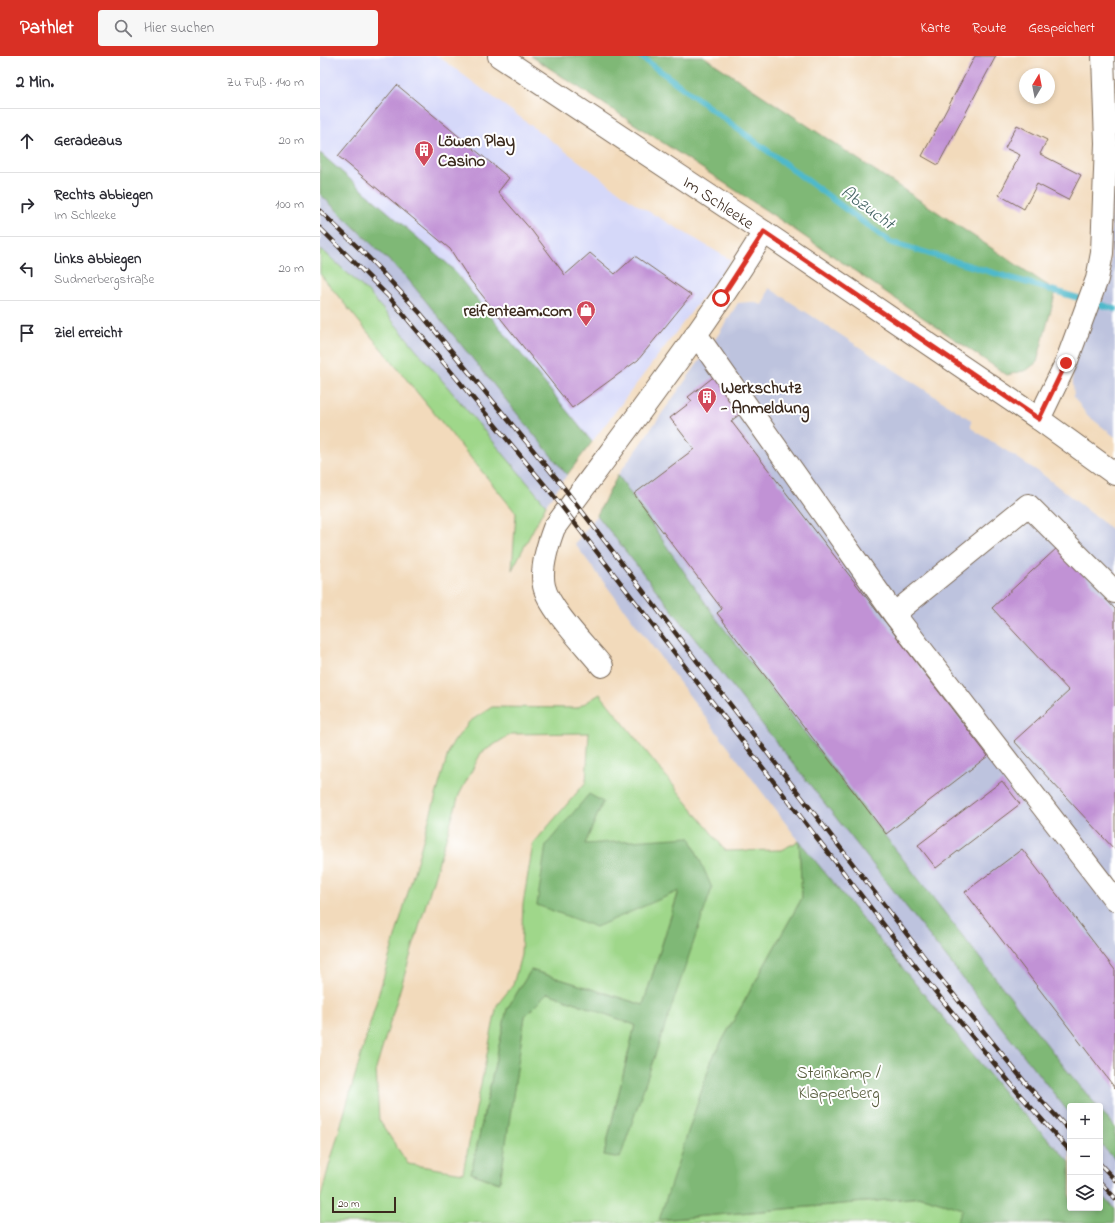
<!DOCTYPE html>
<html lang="de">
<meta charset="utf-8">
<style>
body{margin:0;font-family:"Indie Flower",sans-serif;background:#f7f7f7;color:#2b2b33}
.controls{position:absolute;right:12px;bottom:12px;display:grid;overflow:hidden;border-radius:4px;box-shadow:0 2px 6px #0003}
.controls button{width:36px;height:36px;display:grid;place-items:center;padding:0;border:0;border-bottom:1px solid #e1e1e2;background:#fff;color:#2b2b33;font:20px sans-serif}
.compass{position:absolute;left:699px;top:12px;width:36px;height:36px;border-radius:50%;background:#fff;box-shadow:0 2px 6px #0003;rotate:10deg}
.scale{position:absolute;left:12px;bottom:10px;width:64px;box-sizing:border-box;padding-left:4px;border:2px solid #3b2a1e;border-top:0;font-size:11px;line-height:14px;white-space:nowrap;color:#3b2a1e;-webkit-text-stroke:3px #fff;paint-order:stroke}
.stop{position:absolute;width:12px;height:12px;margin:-9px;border:3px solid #d93025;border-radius:50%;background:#fff}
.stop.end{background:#d93025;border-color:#fff;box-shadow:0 1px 4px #0008}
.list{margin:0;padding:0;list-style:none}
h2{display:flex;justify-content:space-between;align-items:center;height:52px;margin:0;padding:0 16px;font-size:17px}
h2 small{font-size:13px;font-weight:400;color:#7c7c81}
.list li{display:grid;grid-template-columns:26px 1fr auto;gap:12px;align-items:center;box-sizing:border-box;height:64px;padding:0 16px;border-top:1px solid #e1e1e2}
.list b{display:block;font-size:15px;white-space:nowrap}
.list p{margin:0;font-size:13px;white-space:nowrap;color:#7c7c81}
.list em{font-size:13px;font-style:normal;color:#7c7c81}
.icon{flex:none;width:22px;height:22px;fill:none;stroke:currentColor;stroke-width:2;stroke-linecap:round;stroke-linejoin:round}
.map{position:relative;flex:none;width:795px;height:1167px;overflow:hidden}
header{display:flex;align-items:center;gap:24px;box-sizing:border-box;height:56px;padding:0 20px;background:#d93025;color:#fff}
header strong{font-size:19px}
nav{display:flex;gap:22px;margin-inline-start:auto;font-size:14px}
.search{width:280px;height:36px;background:#f7f7f7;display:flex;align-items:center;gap:10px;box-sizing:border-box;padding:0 14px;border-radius:4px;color:#7c7c81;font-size:15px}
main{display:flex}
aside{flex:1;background:#fff}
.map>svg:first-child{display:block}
.built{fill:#d5d8f9}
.industrial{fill:#bdc3de}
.green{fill:#9fd78a;stroke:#6d8054;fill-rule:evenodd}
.forest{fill:#7fb876;stroke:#5d714a}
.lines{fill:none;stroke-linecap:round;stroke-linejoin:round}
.stream{stroke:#4fb9cb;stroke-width:6}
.building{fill:#c192d5}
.minor-casing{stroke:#7b6855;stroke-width:24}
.major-casing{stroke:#7b6855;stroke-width:24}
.minor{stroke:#fff;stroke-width:22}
.major{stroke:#fff;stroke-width:22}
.rail-casing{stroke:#3b2a1e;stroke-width:4.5}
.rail{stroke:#fff;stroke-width:3;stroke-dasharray:9;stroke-linecap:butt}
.route{stroke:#d93025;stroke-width:5}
.labels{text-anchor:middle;stroke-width:4;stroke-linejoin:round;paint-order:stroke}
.poi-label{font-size:17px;font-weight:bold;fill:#3b2a1e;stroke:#fff;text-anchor:start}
.street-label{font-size:17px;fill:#3b2a1e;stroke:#fff}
.park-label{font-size:17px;fill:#595e3e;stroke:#fff}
.water-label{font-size:18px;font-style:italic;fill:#436363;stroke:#fff}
</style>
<header>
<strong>Pathlet</strong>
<div class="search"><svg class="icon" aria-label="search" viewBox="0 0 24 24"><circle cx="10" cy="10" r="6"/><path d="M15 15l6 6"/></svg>Hier suchen</div>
<nav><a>Karte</a><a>Route</a><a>Gespeichert</a></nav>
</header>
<main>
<aside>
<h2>2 Min.<small>Zu Fuß · 140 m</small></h2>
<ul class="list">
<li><svg class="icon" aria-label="ahead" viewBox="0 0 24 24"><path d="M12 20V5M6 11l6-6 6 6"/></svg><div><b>Geradeaus</b></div><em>20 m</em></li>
<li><svg class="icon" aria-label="right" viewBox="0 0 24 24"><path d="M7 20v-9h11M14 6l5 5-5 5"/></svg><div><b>Rechts abbiegen</b><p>Im Schleeke</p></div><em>100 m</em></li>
<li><svg class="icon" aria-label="left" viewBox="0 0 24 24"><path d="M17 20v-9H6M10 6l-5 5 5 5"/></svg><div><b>Links abbiegen</b><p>Sudmerbergstraße</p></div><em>20 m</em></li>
<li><svg class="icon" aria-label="arrive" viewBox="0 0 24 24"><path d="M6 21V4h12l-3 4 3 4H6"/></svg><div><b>Ziel erreicht</b></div></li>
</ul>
</aside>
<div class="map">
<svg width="795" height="1167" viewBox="0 0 795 1167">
<rect width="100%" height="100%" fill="#fff"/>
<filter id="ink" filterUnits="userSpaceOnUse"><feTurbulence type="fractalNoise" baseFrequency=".025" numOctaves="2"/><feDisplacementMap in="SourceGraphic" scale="8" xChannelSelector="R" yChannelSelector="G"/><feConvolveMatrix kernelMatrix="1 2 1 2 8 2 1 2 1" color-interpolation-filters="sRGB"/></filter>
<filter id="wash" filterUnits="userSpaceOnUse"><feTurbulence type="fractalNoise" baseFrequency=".012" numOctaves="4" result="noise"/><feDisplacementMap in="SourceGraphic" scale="16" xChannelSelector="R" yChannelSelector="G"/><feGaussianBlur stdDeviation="0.9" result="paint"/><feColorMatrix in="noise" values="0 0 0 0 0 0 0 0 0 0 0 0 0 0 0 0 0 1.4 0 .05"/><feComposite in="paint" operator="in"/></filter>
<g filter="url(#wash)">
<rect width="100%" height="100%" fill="#f2dabb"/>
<path class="built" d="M0 0H118L316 148 411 204 272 386 130 210 0 97Z"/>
<path class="industrial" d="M795 134V381L766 358 754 341 752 316 759 289 790 224 791 141Z
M0 138 87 222 247 419 226 449 50 238 0 192Z
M449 232 651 364V372L722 418 795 476V1071L780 1054V1050H777L749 1017 395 561 298 419 398 279 418 247 431 246 443 249Z
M277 459 750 1057V1106L690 1044 479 785 255 488Z
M780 1088 795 1103V1153L780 1137Z"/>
<path class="green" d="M0 192 50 238 226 449 192 514 196 457 0 218Z
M280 638 406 795 461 794 479 785 482 842 392 1003 340 1164 603 1141 644 1153 636 1167H0V1144L9 1110 130 691 149 666 172 651 257 652ZM269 677 266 726 213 788 203 848 201 899 193 929 177 949 143 1117 88 1108 59 1064 56 1013 139 739 161 697 191 678ZM283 746 264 788 392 832 284 1099 315 969 228 937 205 960 179 1127 151 1117 187 953 211 914 323 949 359 834 226 789Z"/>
<path class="forest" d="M211 0H383L736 235 717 306 707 314 687 319 453 159Z
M0 97 130 210 272 386 247 419 87 222 0 138Z
M298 419 395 561 749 1017 777 1050H750V1057L746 1053 277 459Z
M269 738 283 746 265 788 370 781 392 832 300 1102 284 1099 315 969 228 937 205 960 180 1127 151 1117 187 953 211 914 323 949 359 835 276 871 217 849 226 789Z
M479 785 690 1044 750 1106V1152H780V1137L795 1153V1167H636L643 1153 602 1141 339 1164 392 1003 482 842Z
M780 1054 795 1071V1103L780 1088Z"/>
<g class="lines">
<path class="stream" d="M320 0 570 186 795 253"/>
</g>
<g id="blocks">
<path class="building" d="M655 0H676L618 109 602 100Z
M77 29 189 122 178 136 212 175 245 219 270 197 295 218 315 200 371 239 318 304 252 352 150 224 130 193 18 100Z
M697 69 727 84 720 98 761 119 748 144 717 128 704 153 679 139 700 99 685 92Z
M396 319 424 355 411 365 668 700 566 778 397 557 402 553 314 438 374 393 350 362 372 345 368 341Z
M738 491 795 553V794L694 685 749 635 672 552Z
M682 725 700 748 616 812 598 789Z
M702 793 795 914V1032L645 836Z"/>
</g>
</g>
<g filter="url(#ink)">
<use href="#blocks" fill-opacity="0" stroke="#7b6855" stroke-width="1"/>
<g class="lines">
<g class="minor-casing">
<path id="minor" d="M376 278 574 558 795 844
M719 363 746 307 777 223 782 197 786 87 783 0
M574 558 708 449 795 536
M282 610C266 590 229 553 224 530 220 512 228 488 234 472 305 375 381 279 444 176"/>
</g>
<g class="major-casing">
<g id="major">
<path id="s1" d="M179 0 444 176 719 363 795 418"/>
</g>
</g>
<use href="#minor" class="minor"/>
<use href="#major" class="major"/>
<g class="rail-casing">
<path id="rail" d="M0 155 48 201 101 258 241 428 625 928 708 1030 750 1075
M0 172 70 242 233 439 614 934 700 1039 750 1095
M780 1108 795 1124
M780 1126 795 1142"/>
</g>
<use href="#rail" class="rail"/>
</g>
</g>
<g class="lines" filter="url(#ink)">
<path class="route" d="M401 242 444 176 719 363 746 307"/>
</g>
<defs>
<g id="building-pin" transform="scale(1)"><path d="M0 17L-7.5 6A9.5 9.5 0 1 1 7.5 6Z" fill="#d1495b" stroke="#fff"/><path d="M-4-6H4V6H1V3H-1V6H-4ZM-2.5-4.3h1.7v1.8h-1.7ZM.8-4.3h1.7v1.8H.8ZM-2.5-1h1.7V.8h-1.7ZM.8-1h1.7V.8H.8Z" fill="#fff"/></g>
<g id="shop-pin" transform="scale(1)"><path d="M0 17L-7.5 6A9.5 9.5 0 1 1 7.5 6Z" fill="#d1495b" stroke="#fff"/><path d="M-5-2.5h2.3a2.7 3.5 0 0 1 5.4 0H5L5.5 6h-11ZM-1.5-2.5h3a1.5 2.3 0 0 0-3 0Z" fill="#fff"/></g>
</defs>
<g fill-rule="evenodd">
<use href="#building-pin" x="104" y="94"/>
<use href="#shop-pin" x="266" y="254"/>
<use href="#building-pin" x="387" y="341"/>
</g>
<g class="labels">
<g class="poi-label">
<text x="118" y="90">Löwen Play<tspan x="118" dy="20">Casino</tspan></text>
<text x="252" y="260" text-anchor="end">reifenteam.com</text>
<text x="401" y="337">Werkschutz<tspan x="401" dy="20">- Anmeldung</tspan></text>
</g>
<g class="street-label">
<text dy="6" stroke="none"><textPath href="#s1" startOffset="264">Im Schleeke</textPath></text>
</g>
<g class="park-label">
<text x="519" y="1022">Steinkamp /<tspan x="519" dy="20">Klapperberg</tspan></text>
</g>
<g class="water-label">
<text transform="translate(548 151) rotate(36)" y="6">Abzucht</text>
</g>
</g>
</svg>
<div class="controls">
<button>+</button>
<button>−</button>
<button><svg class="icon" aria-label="layers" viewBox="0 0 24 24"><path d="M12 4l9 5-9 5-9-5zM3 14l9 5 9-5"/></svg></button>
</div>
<svg class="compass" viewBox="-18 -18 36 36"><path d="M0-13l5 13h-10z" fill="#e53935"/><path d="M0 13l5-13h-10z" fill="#7c7c81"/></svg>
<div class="scale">20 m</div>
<div class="stop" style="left:401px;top:242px"></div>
<div class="stop end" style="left:746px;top:307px"></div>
</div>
</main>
